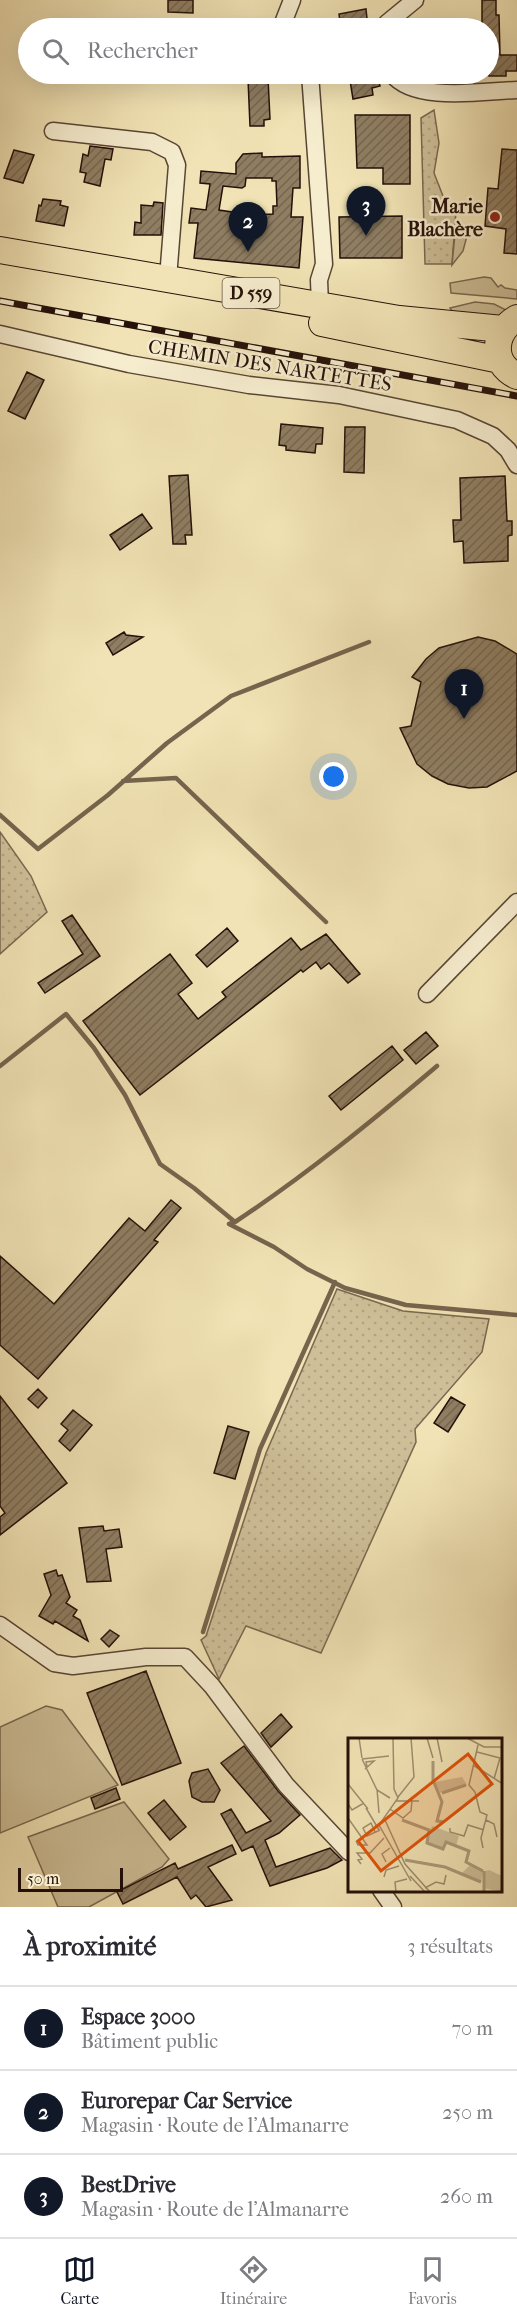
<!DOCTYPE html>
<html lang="fr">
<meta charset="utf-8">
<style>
body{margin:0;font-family:"IM FELL French Canon",serif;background:#f7f7f7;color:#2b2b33}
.scale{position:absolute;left:18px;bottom:15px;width:105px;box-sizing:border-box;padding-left:6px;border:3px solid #251109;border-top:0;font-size:16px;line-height:21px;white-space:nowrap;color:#251109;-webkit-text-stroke:4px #f6edcf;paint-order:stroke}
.you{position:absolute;left:334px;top:777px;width:21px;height:21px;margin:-15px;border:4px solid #fff;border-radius:50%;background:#1a73e8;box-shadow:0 0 0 9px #1a73e833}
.badge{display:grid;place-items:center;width:39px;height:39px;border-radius:50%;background:#111827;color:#fff;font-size:20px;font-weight:700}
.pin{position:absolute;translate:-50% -50px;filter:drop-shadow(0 2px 3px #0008)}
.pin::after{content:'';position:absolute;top:32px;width:21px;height:18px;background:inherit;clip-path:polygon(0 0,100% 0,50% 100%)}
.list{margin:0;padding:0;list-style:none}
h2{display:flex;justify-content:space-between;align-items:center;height:78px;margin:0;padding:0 24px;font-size:26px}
h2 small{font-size:20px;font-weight:400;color:#7c7c81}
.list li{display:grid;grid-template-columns:39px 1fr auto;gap:18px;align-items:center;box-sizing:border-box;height:84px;padding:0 24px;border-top:2px solid #e1e1e2}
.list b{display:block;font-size:22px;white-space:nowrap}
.list p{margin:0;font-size:20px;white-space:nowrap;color:#7c7c81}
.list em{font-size:20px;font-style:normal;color:#7c7c81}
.icon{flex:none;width:33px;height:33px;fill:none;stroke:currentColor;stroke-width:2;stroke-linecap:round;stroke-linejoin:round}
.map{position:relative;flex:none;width:517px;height:1907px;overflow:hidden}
.search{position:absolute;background:#fff;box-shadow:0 6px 24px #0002;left:18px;right:18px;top:18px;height:66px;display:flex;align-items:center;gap:15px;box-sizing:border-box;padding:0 21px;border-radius:33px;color:#7c7c81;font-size:22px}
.sheet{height:330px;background:#fff}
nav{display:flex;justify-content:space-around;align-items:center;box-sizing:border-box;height:84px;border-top:2px solid #e1e1e2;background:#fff;font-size:16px;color:#7c7c81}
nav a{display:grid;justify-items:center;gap:3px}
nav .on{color:#111827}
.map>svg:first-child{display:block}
.grass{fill:url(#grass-dots);stroke:#7a6850;stroke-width:1.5}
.garden{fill:#cebf98;stroke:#7a6850;stroke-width:1.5}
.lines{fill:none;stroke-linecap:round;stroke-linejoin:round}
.stream{stroke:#76644d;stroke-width:4.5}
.building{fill:url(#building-hatch);stroke:#251109;stroke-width:1.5;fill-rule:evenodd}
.minor-casing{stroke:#584634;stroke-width:19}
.primary-casing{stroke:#251109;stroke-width:28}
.minor{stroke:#f6edcf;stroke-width:16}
.primary{stroke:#f1e3b5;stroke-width:26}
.rail-casing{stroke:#251109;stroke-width:7}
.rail{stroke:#f6edcf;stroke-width:4.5;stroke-dasharray:14;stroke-linecap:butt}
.poi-dot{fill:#8f2418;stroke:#f6edcf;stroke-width:2}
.labels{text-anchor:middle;stroke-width:5;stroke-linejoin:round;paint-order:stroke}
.shield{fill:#f6edcf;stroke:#645344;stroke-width:1.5}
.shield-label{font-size:18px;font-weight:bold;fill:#251109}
.poi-label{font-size:20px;font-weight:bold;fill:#251109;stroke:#f6edcf;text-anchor:end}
.street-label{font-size:20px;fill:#251109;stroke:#f6edcf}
.inset-river{fill:none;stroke:#ac9c7b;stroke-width:3}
.inset-road{fill:none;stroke:#9f8f70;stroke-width:1.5}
.view{fill:#de550c;fill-opacity:0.15;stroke:#de550c;stroke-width:3}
.inset-edge{fill:none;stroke:#251109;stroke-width:3}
</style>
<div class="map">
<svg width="517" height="1907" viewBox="0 0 517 1907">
<defs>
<pattern id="grass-dots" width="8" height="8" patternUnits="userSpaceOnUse" patternTransform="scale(1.5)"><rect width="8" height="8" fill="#cebf98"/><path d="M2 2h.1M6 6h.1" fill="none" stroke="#b1a382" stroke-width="1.8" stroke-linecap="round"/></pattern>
<pattern id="building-hatch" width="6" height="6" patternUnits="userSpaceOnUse" patternTransform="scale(1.5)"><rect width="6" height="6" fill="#8f7e62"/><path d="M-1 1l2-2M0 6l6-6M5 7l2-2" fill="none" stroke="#75664f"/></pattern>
</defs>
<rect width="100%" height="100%" fill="#f1e3b5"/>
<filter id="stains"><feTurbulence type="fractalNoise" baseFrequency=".00333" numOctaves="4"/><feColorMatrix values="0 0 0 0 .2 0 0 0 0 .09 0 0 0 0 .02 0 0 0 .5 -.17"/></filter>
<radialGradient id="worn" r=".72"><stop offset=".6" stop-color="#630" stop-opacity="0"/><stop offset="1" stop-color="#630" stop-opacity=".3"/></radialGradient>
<path class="grass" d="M434 110 439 143 434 173 443 196 456 211 452 264H425L421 118Z
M0 832 31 876 47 912 0 954Z
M337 1289 403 1311 489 1319 482 1352 415 1429 416 1442 321 1653 246 1626 219 1679 201 1640 206 1636 266 1453Z"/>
<path class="garden" d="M468 232 463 251 452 265 455 234Z
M484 277 491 278 498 287 501 285 505 288 517 290V299L451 293 450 283Z
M475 302 494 304 514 314 499 323 458 320 450 308Z
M46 1706 62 1710 118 1785 0 1833V1727Z
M124 1802 169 1859 162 1867 89 1907H58L28 1837Z"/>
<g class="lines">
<path class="stream" d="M123 781 176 778 326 922
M0 815 38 849 108 795 167 743 231 696 369 642
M0 1066 66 1014 94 1048 125 1095 160 1164 194 1188 235 1222 229 1224 274 1247 307 1269 345 1288 406 1305 517 1315
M235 1222C306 1175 372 1121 437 1066
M203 1632 260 1449 335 1282"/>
</g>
<path class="building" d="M168 0H193V13L168 12Z
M482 0H496V15H499L500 55H517V71H506V76H489V28H482Z
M366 9 368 28H341L339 14Z
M349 74H377L380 86 372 88 373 95 353 99Z
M268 78 270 119 264 120V126H250L248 79Z
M355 115H410V184H383V168H357Z
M90 146 113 149 111 160 105 159 100 186 84 182 86 173 80 172 83 154 88 156Z
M502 149 517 150V254L504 253 506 229 485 226 488 188 498 189Z
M14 150 34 155 23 183 4 178Z
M262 153V157L300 156V188H293L291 217H303L299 268 194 258 198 223H189L191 208 206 210 210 184 200 183 201 171 236 174V163L243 154ZM246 178H272V181H276L277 206H273V214L253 215 219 210 223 186 242 188 245 186Z
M43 199 61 201 60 205 68 207 64 226 36 221 39 205 41 206Z
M154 202 163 203 161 235H134L135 222 141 223V205L153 206Z
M402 216V258H340L339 217Z
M27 372 44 380 25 419 8 411Z
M281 424 323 428 322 444H316L315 453 286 450V446L279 445Z
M345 427H365L364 473 344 472Z
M188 475 192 535H185L186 544H173L169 476Z
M505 476 507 521H512V535L508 536V561L464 563 463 541 454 542 453 520H461L460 478Z
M142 514 152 528 120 550 110 535Z
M124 632 126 635 143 637 113 655 106 643Z
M478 637 495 641 517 654V771L487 787 469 788 448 784 432 776 417 764 400 728 411 726 421 682 412 677 426 659 439 648Z
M72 915 100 956 45 993 38 983 83 954 62 921Z
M227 928 238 941 207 967 196 955Z
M326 934 360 974 348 983 329 963 321 969 316 962 303 972 301 970 140 1095 83 1021 170 954 192 983 178 994 198 1019 226 997 222 992 291 938 301 950Z
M426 1032 438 1046 416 1064 404 1050Z
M392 1046 403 1060 341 1110 329 1096Z
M171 1200 181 1208 154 1240 158 1242 38 1379 0 1345V1256L54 1304 129 1218 145 1231Z
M38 1389 47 1398 38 1408 28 1399Z
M0 1396 67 1483 0 1535V1517L5 1513 0 1506Z
M451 1397 465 1405 448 1432 434 1423Z
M73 1410 92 1425 70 1451 59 1441 68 1430 61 1424Z
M228 1426 249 1432 235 1479 214 1473Z
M103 1526 104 1531 119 1529 122 1547 106 1549 111 1581 87 1582 79 1528Z
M56 1570 58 1576 62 1575 70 1597 66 1603 77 1610 73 1616 80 1620 88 1641 55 1621 53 1624 39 1616 51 1595 44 1574Z
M110 1630 119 1636 109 1647 101 1639Z
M146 1671 181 1763 122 1785 87 1693Z
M281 1714 292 1727 271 1747 261 1733Z
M244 1746 278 1791 300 1815 279 1833 265 1840 276 1867 330 1848 342 1860 327 1868 270 1886 253 1846 242 1851 221 1814 231 1809 246 1833 271 1821 221 1763Z
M208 1769 220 1790 214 1802H202L192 1797 189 1781 192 1773Z
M116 1788 120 1799 95 1809 91 1798Z
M164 1800 186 1827 170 1840 148 1813Z
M232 1845 236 1854 208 1867 232 1900 206 1907 196 1895 191 1899 177 1877 123 1904 117 1892 175 1863 178 1869Z"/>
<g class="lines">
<g class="minor-casing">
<path id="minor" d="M287 28 283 23 292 0
M385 28 387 23 415 0
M310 74 324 264 319 280 320 305
M392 74C415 103 483 91 517 90
M53 131 152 142 172 152 177 165 168 278
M0 334 129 364 249 385 339 395 457 420 493 436 508 450 517 465
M427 994 517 902
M0 1625 54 1663 73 1666 146 1657H185L212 1686 286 1785 349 1852
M381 1890 393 1907"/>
</g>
<g class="primary-casing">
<path id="primary" d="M0 250 399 319 503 329
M517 318C493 332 490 363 517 376
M322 323 500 360"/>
</g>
<use href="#minor" class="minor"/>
<use href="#primary" class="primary"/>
<g class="rail-casing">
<path id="rail" d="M0 301 517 396"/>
</g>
<use href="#rail" class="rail"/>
</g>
<circle class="poi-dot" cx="495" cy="217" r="6"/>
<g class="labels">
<rect class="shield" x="222.5" y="278" width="57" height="30" rx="4.5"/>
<g class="shield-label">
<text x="251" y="299">D 559</text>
</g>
<g class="poi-label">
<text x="483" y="213">Marie<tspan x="483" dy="23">Blachère</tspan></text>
</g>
<g class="street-label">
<text transform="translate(270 365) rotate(9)" y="7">CHEMIN DES NARTETTES</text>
</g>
</g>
<g transform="translate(348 1738)">
<rect width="154" height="154" fill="#f1e3b5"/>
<path d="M114 39 119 47 92 55 87 44ZM84 88 111 98 108 108 98 103 94 111 79 105ZM122 127 135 134 133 144 114 135ZM141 132 154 138V154L135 150 137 133Z" fill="#cebf98"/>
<path class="inset-river" d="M85 23V42L94 64 89 83 96 84M94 55 118 47M54 82 81 92 79 105 95 111 98 104 121 113 118 124 135 133M57 122 97 129 133 144M136 154V133"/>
<path class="inset-road" d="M11 0 14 20M45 0 46 51 50 60 31 87 63 143M79 0 85 20M89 0 94 24M119 0 136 9H155M130 7 121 47 127 54 132 74 139 77 133 100 135 110M129 14 152 20 146 41M14 21 29 52 42 60M14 21 41 18M125 27 155 46M17 31 26 23 18 24 19 29M0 46 20 71M29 51 31 75M50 59 66 39 63 0M48 63H71M0 66 4 72 16 65M18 70 31 92M42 71 55 80 63 73 64 62M0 80 19 107H10L8 103M37 82 57 126 82 154M138 82 146 86 149 99M102 90V94L116 98 120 87 136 92M27 94 23 85 15 90 19 98 32 92M38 124 34 116 42 110M13 126 10 122 14 121 9 115H22L36 100M62 138 77 154M36 139 38 132 51 128M77 150 88 144 96 146 98 137M48 154 47 144 59 141"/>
<path class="view" d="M120 16 144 46 33 133 10 103Z"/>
<rect width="154" height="154" class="inset-edge"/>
</g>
<rect width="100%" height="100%" filter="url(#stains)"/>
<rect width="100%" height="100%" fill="url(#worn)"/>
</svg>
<div class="scale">50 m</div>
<div class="you"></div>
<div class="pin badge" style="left:464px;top:719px">1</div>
<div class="pin badge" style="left:248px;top:252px">2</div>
<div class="pin badge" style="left:366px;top:236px">3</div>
<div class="search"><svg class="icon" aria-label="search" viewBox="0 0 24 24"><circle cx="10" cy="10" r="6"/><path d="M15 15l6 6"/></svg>Rechercher</div>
</div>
<section class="sheet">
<h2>À proximité<small>3 résultats</small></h2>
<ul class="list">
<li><span class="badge">1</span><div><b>Espace 3000</b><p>Bâtiment public</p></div><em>70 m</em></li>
<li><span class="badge">2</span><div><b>Eurorepar Car Service</b><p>Magasin · Route de l'Almanarre</p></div><em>250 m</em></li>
<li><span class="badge">3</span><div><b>BestDrive</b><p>Magasin · Route de l'Almanarre</p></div><em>260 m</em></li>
</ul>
</section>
<nav>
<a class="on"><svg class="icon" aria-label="map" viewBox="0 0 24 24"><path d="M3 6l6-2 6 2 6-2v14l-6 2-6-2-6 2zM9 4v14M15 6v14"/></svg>Carte</a>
<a><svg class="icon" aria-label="directions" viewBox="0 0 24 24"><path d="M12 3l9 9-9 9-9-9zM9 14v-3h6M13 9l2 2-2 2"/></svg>Itinéraire</a>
<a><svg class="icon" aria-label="saved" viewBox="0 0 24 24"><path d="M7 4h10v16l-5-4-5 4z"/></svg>Favoris</a>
</nav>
